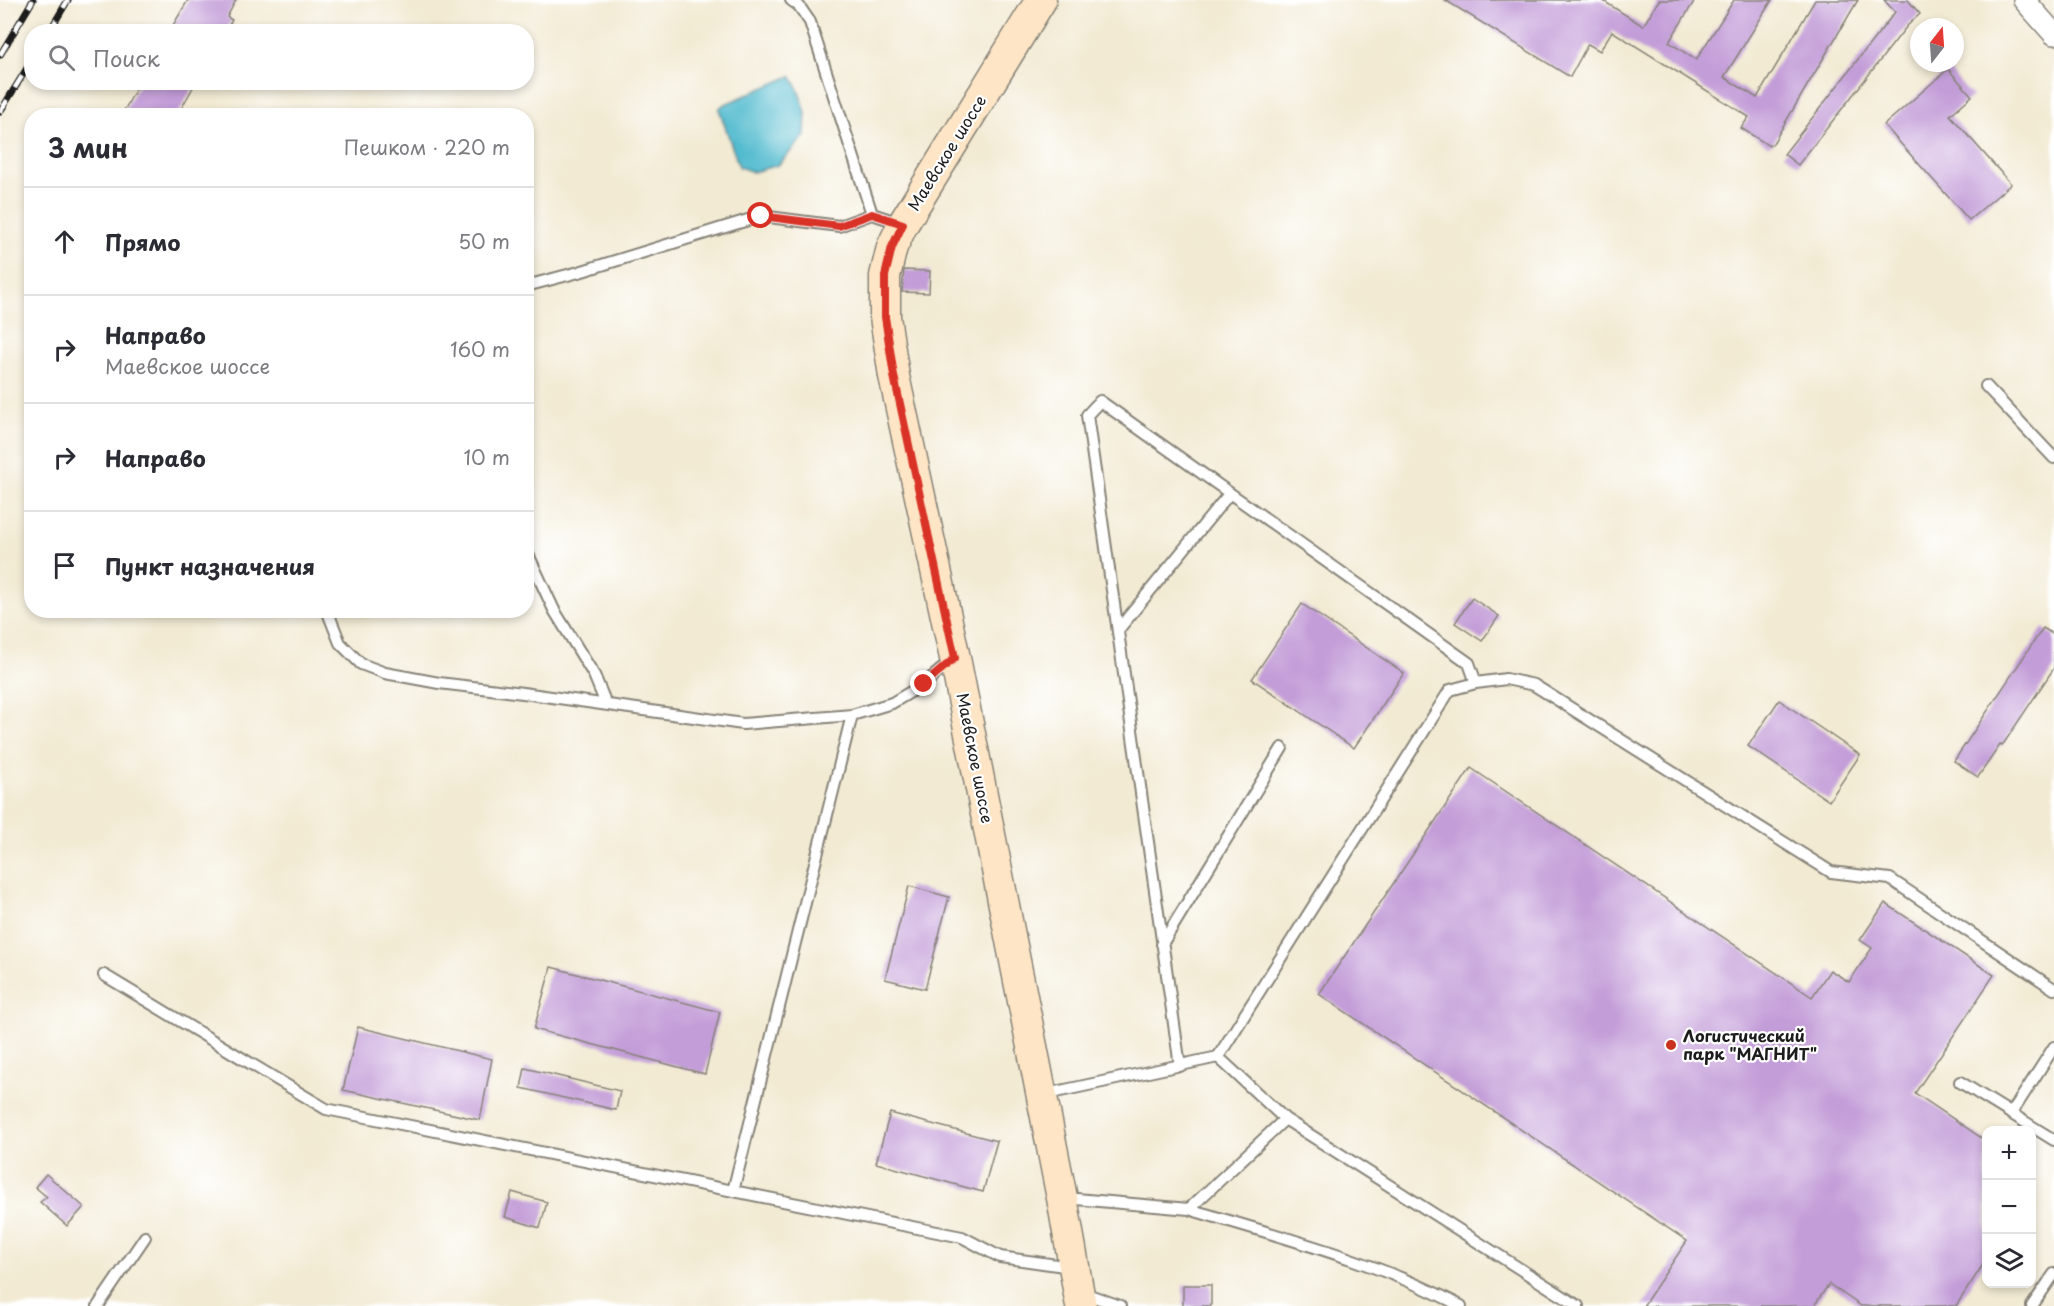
<!DOCTYPE html>
<html lang="ru">
<meta charset="utf-8">
<style>
body{margin:0;font-family:"Playpen Sans",sans-serif;background:#f7f7f7;color:#2b2b33}
.controls{position:absolute;right:18px;bottom:18px;display:grid;overflow:hidden;border-radius:12px;box-shadow:0 3px 9px #0003}
.controls button{width:54px;height:54px;display:grid;place-items:center;padding:0;border:0;border-bottom:2px solid #e1e1e2;background:#fff;color:#2b2b33;font:30px sans-serif}
.compass{position:absolute;left:1910px;top:18px;width:54px;height:54px;border-radius:50%;background:#fff;box-shadow:0 3px 9px #0003;rotate:17deg}
.stop{position:absolute;width:18px;height:18px;margin:-14px;border:4px solid #d93025;border-radius:50%;background:#fff}
.stop.end{background:#d93025;border-color:#fff;box-shadow:0 2px 6px #0008}
.list{margin:0;padding:0;list-style:none}
h2{display:flex;justify-content:space-between;align-items:center;height:78px;margin:0;padding:0 24px;font-size:26px}
h2 small{font-size:20px;font-weight:400;color:#7c7c81}
.list li{display:grid;grid-template-columns:39px 1fr auto;gap:18px;align-items:center;box-sizing:border-box;height:108px;padding:0 24px;border-top:2px solid #e1e1e2}
.list b{display:block;font-size:22px;white-space:nowrap}
.list p{margin:0;font-size:20px;white-space:nowrap;color:#7c7c81}
.list em{font-size:20px;font-style:normal;color:#7c7c81}
.icon{flex:none;width:33px;height:33px;fill:none;stroke:currentColor;stroke-width:2;stroke-linecap:round;stroke-linejoin:round}
.map{position:relative;flex:none;width:2054px;height:1306px;overflow:hidden}
.search{position:absolute;background:#fff;box-shadow:0 3px 9px #0003;left:24px;top:24px;width:510px;height:66px;display:flex;align-items:center;gap:15px;box-sizing:border-box;padding:0 21px;border-radius:24px;color:#7c7c81;font-size:22px}
.panel{position:absolute;background:#fff;box-shadow:0 3px 9px #0003;left:24px;top:108px;width:510px;height:510px;border-radius:24px}
.map>svg:first-child{display:block}
.water{fill:#52bbcf;stroke:#376c76;stroke-width:1.5}
.building{fill:#c39dd8}
.lines{fill:none;stroke-linecap:round;stroke-linejoin:round}
.lane-casing{stroke:#878378;stroke-width:14}
.street-casing{stroke:#878378;stroke-width:24}
.secondary-casing{stroke:#878378;stroke-width:33}
.lane{stroke:#fff;stroke-width:10}
.street{stroke:#fff;stroke-width:21}
.secondary{stroke:#fde5c5;stroke-width:30}
.rail-casing{stroke:#1c1c1c;stroke-width:7}
.rail{stroke:#fff;stroke-width:4.5;stroke-dasharray:14;stroke-linecap:butt}
.route{stroke:#d93025;stroke-width:8}
.poi-dot{fill:#c8321e;stroke:#fff;stroke-width:2}
.labels{text-anchor:middle;stroke-width:4.5;stroke-linejoin:round;paint-order:stroke}
.street-label{font-size:16px;fill:#1c1c1c;stroke:#fff}
.poi-label{font-size:16px;font-weight:bold;fill:#1c1c1c;stroke:#fff;text-anchor:start}
</style>
<div class="map">
<svg width="2054" height="1306" viewBox="0 0 2054 1306">
<rect width="100%" height="100%" fill="#fff"/>
<filter id="ink" filterUnits="userSpaceOnUse"><feTurbulence type="fractalNoise" baseFrequency=".0167" numOctaves="2"/><feDisplacementMap in="SourceGraphic" scale="12" xChannelSelector="R" yChannelSelector="G"/><feConvolveMatrix kernelMatrix="1 2 1 2 8 2 1 2 1" color-interpolation-filters="sRGB"/></filter>
<filter id="wash" filterUnits="userSpaceOnUse"><feTurbulence type="fractalNoise" baseFrequency=".008" numOctaves="4" result="noise"/><feDisplacementMap in="SourceGraphic" scale="24" xChannelSelector="R" yChannelSelector="G"/><feGaussianBlur stdDeviation="1.35" result="paint"/><feColorMatrix in="noise" values="0 0 0 0 0 0 0 0 0 0 0 0 0 0 0 0 0 1.4 0 .05"/><feComposite in="paint" operator="in"/></filter>
<g filter="url(#wash)">
<rect width="100%" height="100%" fill="#f2ead3"/>
<path class="water" d="M791 76 796 84 806 112 805 136 778 165 753 172 739 167 719 109 723 105Z"/>
<g id="blocks">
<path class="building" d="M188 0H236L227 17 232 20 225 32H169Z
M1445 0H1602L1643 26 1659 0H1695L1669 42 1696 60 1734 0H1772L1724 77 1757 98 1815 0H1858L1772 145 1770 144 1769 146 1741 128 1749 117 1612 31 1600 51 1588 44 1570 77Z
M1884 0H1908L1920 14 1907 26 1798 165 1784 154 1895 12Z
M1948 69 1972 96 1950 115 2011 184 1969 220 1884 125Z
M140 82H196L177 116H121Z
M904 270 930 271 929 293 902 292Z
M1472 598 1499 616 1482 641 1455 623Z
M1302 604 1404 673 1354 748 1252 679Z
M2043 628 2054 635V668L2002 746 2000 745 1978 777 1954 761Z
M1779 700 1860 755 1829 801 1748 746Z
M1471 768 1812 997 1830 970 1849 982 1872 948 1860 940 1885 903 1994 975 1915 1093 1986 1141V1260L1956 1306H1861L1829 1284 1814 1306H1643L1687 1241 1319 994Z
M909 886 949 897 925 989 885 979Z
M551 967 720 1012 705 1074 534 1029Z
M358 1027 492 1059 480 1120 343 1090Z
M525 1068 620 1091 616 1110 521 1088Z
M890 1113 997 1141 983 1192 876 1163Z
M46 1174 84 1207 67 1226 40 1202 47 1197 35 1187Z
M512 1192 547 1202 540 1228 505 1217Z
M1183 1285H1211V1306H1183Z"/>
</g>
</g>
<g filter="url(#ink)">
<use href="#blocks" fill-opacity="0" stroke="#878378" stroke-width="1.5"/>
<g class="lines">
<g class="lane-casing">
<path id="lane" d="M791 0 799 6 810 22 872 214 900 223
M526 286 579 272 761 216 839 226 872 214
M1986 386 2054 458
M526 550 554 610 594 675 606 704
M327 610 340 643 361 664 385 673 439 683 523 693 743 724 852 715 892 703 924 684 953 660
M1118 630 1229 494
M1162 944 1282 748
M104 975 326 1109 962 1237 1000 1257 1071 1267
M1180 1066 1087 415 1100 401 1469 663 1476 683
M1960 1082 2054 1140
M1042 1095 1218 1057
M2011 1114 2054 1047
M1285 1119 1578 1306
M733 1191 852 715
M1065 1198 1189 1209 1285 1119 1218 1057 1450 690 1476 683 1506 679 1534 685 1831 872 1890 879 2054 989
M1189 1209C1281 1237 1376 1261 1461 1306
M1081 1292 1120 1306
M98 1306 145 1237
M2032 1306 2054 1274"/>
</g>
<g class="street-casing">
<path id="street" d="M2024 0 2054 34"/>
</g>
<g class="secondary-casing">
<path id="secondary" d="M1041 0 903 224 892 247 885 276V317L894 376 955 658 1062 1198 1081 1306"/>
</g>
<use href="#lane" class="lane"/>
<use href="#street" class="street"/>
<use href="#secondary" class="secondary"/>
<g class="rail-casing">
<path id="rail" d="M49 32 68 0
M0 55 33 0
M0 112 32 60"/>
</g>
<use href="#rail" class="rail"/>
</g>
</g>
<g class="lines" filter="url(#ink)">
<path class="route" d="M761 216 839 226 872 214 903 224 892 247 885 276V317L894 376 955 658 924 684"/>
</g>
<circle class="poi-dot" cx="1671" cy="1045" r="6"/>
<g class="labels">
<g class="street-label">
<text transform="translate(947 153) rotate(-58)" y="6">Маевское шоссе</text>
<text transform="translate(975 758) rotate(79)" y="6">Маевское шоссе</text>
</g>
<g class="poi-label">
<text x="1683" y="1042">Логистический<tspan x="1683" dy="18">парк "МАГНИТ"</tspan></text>
</g>
</g>
</svg>
<div class="controls">
<button>+</button>
<button>−</button>
<button><svg class="icon" aria-label="layers" viewBox="0 0 24 24"><path d="M12 4l9 5-9 5-9-5zM3 14l9 5 9-5"/></svg></button>
</div>
<svg class="compass" viewBox="-18 -18 36 36"><path d="M0-13l5 13h-10z" fill="#e53935"/><path d="M0 13l5-13h-10z" fill="#7c7c81"/></svg>
<div class="stop" style="left:761px;top:216px"></div>
<div class="stop end" style="left:924px;top:684px"></div>
<div class="search"><svg class="icon" aria-label="search" viewBox="0 0 24 24"><circle cx="10" cy="10" r="6"/><path d="M15 15l6 6"/></svg>Поиск</div>
<section class="panel">
<h2>3 мин<small>Пешком · 220 m</small></h2>
<ul class="list">
<li><svg class="icon" aria-label="ahead" viewBox="0 0 24 24"><path d="M12 20V5M6 11l6-6 6 6"/></svg><div><b>Прямо</b></div><em>50 m</em></li>
<li><svg class="icon" aria-label="right" viewBox="0 0 24 24"><path d="M7 20v-9h11M14 6l5 5-5 5"/></svg><div><b>Направо</b><p>Маевское шоссе</p></div><em>160 m</em></li>
<li><svg class="icon" aria-label="right" viewBox="0 0 24 24"><path d="M7 20v-9h11M14 6l5 5-5 5"/></svg><div><b>Направо</b></div><em>10 m</em></li>
<li><svg class="icon" aria-label="arrive" viewBox="0 0 24 24"><path d="M6 21V4h12l-3 4 3 4H6"/></svg><div><b>Пункт назначения</b></div></li>
</ul>
</section>
</div>
